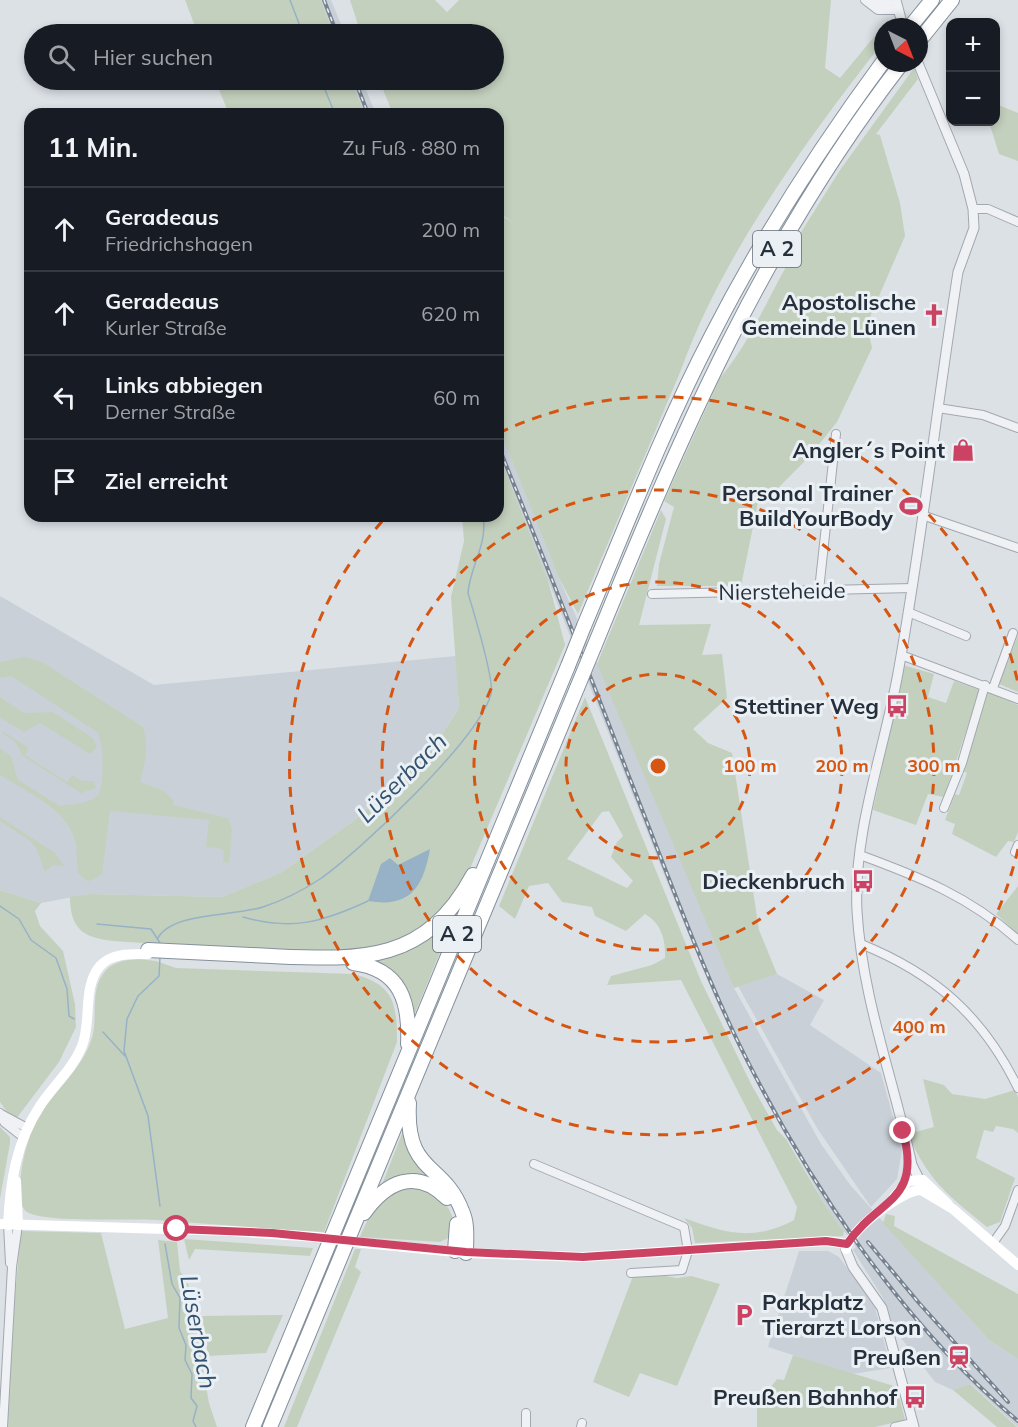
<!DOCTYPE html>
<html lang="de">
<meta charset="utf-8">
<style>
body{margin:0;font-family:Mulish,sans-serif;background:#20242c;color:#f1f3f6}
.controls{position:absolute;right:18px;top:18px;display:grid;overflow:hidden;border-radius:12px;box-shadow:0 3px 9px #0003}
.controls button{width:54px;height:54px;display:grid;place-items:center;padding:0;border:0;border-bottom:2px solid #363941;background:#171b24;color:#f1f3f6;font:30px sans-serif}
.compass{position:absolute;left:874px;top:18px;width:54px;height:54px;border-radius:50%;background:#171b24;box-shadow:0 3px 9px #0003;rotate:138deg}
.stop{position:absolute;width:18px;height:18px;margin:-14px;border:4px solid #cb4263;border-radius:50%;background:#fff}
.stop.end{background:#cb4263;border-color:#fff;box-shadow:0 2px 6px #0008}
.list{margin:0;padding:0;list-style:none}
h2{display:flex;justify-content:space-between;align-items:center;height:78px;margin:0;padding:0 24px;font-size:26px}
h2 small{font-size:20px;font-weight:400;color:#9ea1a6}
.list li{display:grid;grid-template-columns:39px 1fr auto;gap:18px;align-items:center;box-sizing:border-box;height:84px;padding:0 24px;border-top:2px solid #363941}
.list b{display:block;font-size:22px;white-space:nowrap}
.list p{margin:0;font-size:20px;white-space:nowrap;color:#9ea1a6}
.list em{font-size:20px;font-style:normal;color:#9ea1a6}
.icon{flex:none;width:33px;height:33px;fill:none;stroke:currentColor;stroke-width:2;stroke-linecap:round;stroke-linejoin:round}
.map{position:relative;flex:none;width:1018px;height:1427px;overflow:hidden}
.search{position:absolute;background:#171b24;box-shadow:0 3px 9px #0003;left:24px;top:24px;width:480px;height:66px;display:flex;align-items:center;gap:15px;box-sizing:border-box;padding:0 21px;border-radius:33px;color:#9ea1a6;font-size:22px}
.panel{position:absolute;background:#171b24;box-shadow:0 3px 9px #0003;left:24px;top:108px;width:480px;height:414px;border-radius:18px}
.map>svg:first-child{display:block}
.built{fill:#cad0d8}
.green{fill:#c4d0be;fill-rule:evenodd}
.water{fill:#97b2c6}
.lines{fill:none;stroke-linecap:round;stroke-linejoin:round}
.stream{stroke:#97b2c6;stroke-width:1.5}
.minor-casing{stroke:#a2a8b0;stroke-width:10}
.tertiary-casing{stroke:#a2a8b0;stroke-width:11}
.motorway-casing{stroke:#84909c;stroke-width:16}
.minor{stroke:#eff1f5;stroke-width:8}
.tertiary{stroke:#eff1f5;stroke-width:9}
.secondary{stroke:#fff;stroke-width:10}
.motorway{stroke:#fff;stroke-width:14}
.rail-casing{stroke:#76828f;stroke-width:4}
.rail{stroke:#ebf0f4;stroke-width:1.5;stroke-dasharray:4.5;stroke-linecap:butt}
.motorway-bridge-casing{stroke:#84909c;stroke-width:16;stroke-linecap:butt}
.secondary-bridge{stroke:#fff;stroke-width:10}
.motorway-bridge{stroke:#fff;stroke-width:14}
.route{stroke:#cb4263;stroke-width:8}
.ring{fill:none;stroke:#d55511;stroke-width:3;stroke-dasharray:10 8}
.labels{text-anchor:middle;stroke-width:6;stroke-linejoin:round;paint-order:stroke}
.shield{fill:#ebf0f4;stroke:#616a73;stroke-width:1.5}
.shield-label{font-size:21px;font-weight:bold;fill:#26303c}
.poi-label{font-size:22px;font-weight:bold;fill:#26303c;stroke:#ebf0f4;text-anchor:end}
.street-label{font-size:22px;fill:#26303c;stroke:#ebf0f4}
.water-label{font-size:24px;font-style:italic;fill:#32526f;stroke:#ebf0f4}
.centre{fill:#d55511;stroke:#ebf0f4;stroke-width:3}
.ring-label{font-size:18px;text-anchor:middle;font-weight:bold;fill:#d55511;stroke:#ebf0f4;stroke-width:6;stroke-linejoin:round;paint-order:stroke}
</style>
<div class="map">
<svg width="1018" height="1427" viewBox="0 0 1018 1427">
<rect width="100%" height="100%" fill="#dce1e6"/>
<path class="built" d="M321 0H331L345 34H334Z
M351 80H362L376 114H365Z
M498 423 558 576 641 762 734 988 821 1144 851 1186 989 1340 1018 1359V1427L971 1384 953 1390 935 1382 894 1329 883 1298 853 1250 856 1247 828 1210 745 1061 715 998 667 882 548 580 498 452Z
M0 596 154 685 456 656 459 708 432 750 356 819 282 872 222 897 89 894 41 903 0 890Z
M777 974 824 1000 810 1025 881 1073 902 1150 897 1179 871 1207 817 1128 738 986Z
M799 1251H828L839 1257 874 1304 891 1368 852 1374 768 1347Z"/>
<path class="green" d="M185 0H321L334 34H198Z
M350 0H435L447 12 459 0H831L825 68 840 78 888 20 895 27H883V42C808 138 722 255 681 370L578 614 558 576 498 425V214L514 223 498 212V114H393L379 80H494V34H361Z
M914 68 918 79 876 134 880 135 900 203 905 236 867 324 872 348 837 422 809 457 770 496 759 497 741 586H657L659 564 674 507 664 501 720 378C754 338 773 284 802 240L798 237 840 170Z
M215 80H351L365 114H229Z
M996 104 1018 113V161L999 154 989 122H996Z
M498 452 548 580 565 645 469 871C450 902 427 931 391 944 354 957 312 952 273 951 220 948 167 945 113 941 84 938 70 929 70 897L89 894 222 897 282 872 356 819 432 750 459 708 451 597 464 541 462 516H498Z
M661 510 666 519 639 625 711 624 702 655 722 654 727 698 693 729 708 743 732 753 759 930 777 974 734 988 597 664Z
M1018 635V692L999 684Z
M25 657 42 662 143 727C149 745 145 765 140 782L164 791 173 800V805L228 818 232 829 229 863 223 862 224 852 222 849 206 847 209 820 110 811 102 874 93 880 87 881 78 873C76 862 78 851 75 840 66 808 26 792 0 775V748L11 756 18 780 60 806C71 804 88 804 97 796 105 789 104 741 97 732L11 676 0 678V662Z
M903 665 934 674 928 697 946 703 954 681 980 690 944 797 928 794 916 825 873 810Z
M988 692 1018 705V832L1014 842 1008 841 996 857 952 834 955 824 945 820 955 794 959 795 967 773 963 771Z
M0 697 24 713 53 712 93 738 97 747 90 754 40 723 24 732 0 718Z
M585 697 701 981 751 1084 777 1130 786 1139 828 1210 844 1231 843 1236 695 1243 692 1228 684 1218C725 1233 753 1242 794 1220L797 1207 681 980 607 985 611 976 652 965 665 958C666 940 661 923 645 914L626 931 595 916 592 907 562 902 548 883 529 886 515 919 499 906ZM609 811 623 836 617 842 611 857 633 881 627 888 567 859 602 812Z
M4 732 29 748 25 755 67 782 72 775 82 781H94L96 788 81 793 23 756 15 742 3 734Z
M0 817 55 853 65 866 53 865 45 872 36 848 30 841 0 821Z
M1018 886V934L996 914Z
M0 890 41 903 35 911 40 926 63 951 75 1004 76 1027 59 1062 16 1119 9 1115 0 1102Z
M459 906 413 1018 412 1010 366 961Z
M138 959 156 961 176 968 354 974C394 985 397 1003 397 1042L324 1232C268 1229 212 1224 156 1220 127 1218 51 1223 29 1213 20 1209 20 1197 20 1189 21 1160 29 1128 47 1104 63 1083 82 1066 91 1041 99 1019 89 994 103 974 111 962 124 960 138 959Z
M923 1079 944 1085 952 1094 985 1099 1015 1090 1018 1097V1133L1013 1129 996 1126 993 1132 984 1130 976 1158 1015 1178 1000 1222 987 1227C948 1195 929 1182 908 1134L934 1127Z
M405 1126 444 1187 461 1221 443 1189 383 1182Z
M0 1127 10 1137V1143L0 1199Z
M419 1186C442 1200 455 1205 454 1235L440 1242 360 1237C375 1203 380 1190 419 1186Z
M886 1214 895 1216 894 1226 1018 1294V1359L989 1340 883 1223Z
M21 1231 101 1233 125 1329 168 1318 158 1240 177 1242 180 1271 188 1284 209 1403 217 1427H3Z
M184 1239 313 1248 310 1256 195 1249 189 1260Z
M355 1249H361L355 1267 361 1272 297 1427H284Z
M654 1274 677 1278 691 1276 720 1284 677 1386 640 1373 629 1397 593 1382 633 1276Z
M283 1315 266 1353 208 1356 202 1316Z
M793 1355 897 1387 905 1420 875 1427H757V1405L777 1379 784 1380Z
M970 1384 1017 1427H997L953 1390Z"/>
<path class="water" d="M430 849C423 888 410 908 368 901L381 864 390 858 398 865Z"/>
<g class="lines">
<path class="stream" d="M290 0 303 34
M321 80 335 114
M0 906 19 919 31 940 56 958 67 989 69 1016 74 1019
M243 917C292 931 323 922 368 901
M97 924 151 929 160 943
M158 938C172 912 236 916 263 907 284 900 302 891 320 879 360 851 479 739 491 694 495 681 473 610 468 593 470 566 488 544 483 516
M160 957 159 976 138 996 127 1019 124 1051 148 1116 160 1206
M103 1032 125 1056
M165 1244 172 1284 180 1298 179 1328 186 1345 185 1360 192 1374 191 1398 197 1406 193 1421 196 1427"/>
<g class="minor-casing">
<path id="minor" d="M865 0 878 10H897
M870 3 880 4 896 1
M973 209H988L1018 222
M938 408 983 415 1018 428
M922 515 1018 548
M819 590 836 434
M652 594 912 588
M908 612 966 636
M901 655 1018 699
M993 688 1013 633
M944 808 962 763 985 685
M1015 852 1018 845
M860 855C920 877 970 897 1018 940
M861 944C935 974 983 1016 1018 1088
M0 1113 4 1122 23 1137
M1 1114 27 1128
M534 1164 684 1227 688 1251 682 1270 631 1273
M8 1225 10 1263
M993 1243 1005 1226 1018 1190
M526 1413V1427
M3 1427 12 1267 18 1225
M581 1427 582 1423
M895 1427 913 1423"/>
</g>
<g class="tertiary-casing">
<path id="tertiary" d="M896 0 903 27
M918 63 964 174 973 209 974 228 958 272C937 405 922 540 898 673 884 751 853 832 857 911 862 998 894 1081 912 1165L919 1179
M846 1250 853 1267 882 1308 914 1427"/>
</g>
<g class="motorway-casing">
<path id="motorway" d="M910 27 932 0
M919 41 952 0
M584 626C625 529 663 429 712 335 761 239 819 149 883 62
M594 647C680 437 762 244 902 63
M148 950C189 952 231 954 272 956 361 960 425 964 473 875
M353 963C401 969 410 1002 408 1044
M409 1103C405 1175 443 1161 462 1211 468 1224 466 1238 466 1253
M364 1213C386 1182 416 1167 447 1198
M455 1251 457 1224
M253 1427 568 666
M270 1427 577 688"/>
</g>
<use href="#minor" class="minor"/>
<use href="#tertiary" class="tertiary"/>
<path class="secondary" d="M16 1181 18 1225
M894 1197 908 1181 923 1180 948 1204
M0 1224 231 1231 316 1237
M8 1225C10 1183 16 1142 40 1106 53 1086 73 1069 82 1046 92 1022 82 987 100 966 112 953 131 954 148 954
M363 1243 466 1253 583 1257 827 1241 847 1244
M846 1249C850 1230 902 1190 921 1190L953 1209 1018 1265"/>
<use href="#motorway" class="motorway"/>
<g class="rail-casing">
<path id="rail" d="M324 0 337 34
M355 80 368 114
M498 445C542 554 586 664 628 774 664 864 697 957 739 1044 806 1180 902 1324 1018 1421
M868 1242 919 1303 1008 1402"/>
</g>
<use href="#rail" class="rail"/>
<g class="motorway-bridge-casing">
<path id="motorway-bridge" d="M568 666 584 626
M577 688 594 647"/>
</g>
<path class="secondary-bridge" d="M316 1237 363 1243"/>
<use href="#motorway-bridge" class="motorway-bridge"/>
</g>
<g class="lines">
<path class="route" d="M177 1229 272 1233 466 1252 583 1257 826 1241 847 1244C879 1197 922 1203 903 1131"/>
</g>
<g class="ring">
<circle cx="658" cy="766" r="92"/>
<circle cx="658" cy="766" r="184"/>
<circle cx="658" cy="766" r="276"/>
<path d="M1018 849A369 369 0 1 1 386 517M499 433A369 369 0 0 1 1018 683"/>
</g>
<defs>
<g id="church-bare" transform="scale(1.8)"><path d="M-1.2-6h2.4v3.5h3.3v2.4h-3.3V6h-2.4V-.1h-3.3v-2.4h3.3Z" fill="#cb4263" stroke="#ebf0f4" stroke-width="2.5" paint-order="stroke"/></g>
<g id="shop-bare" transform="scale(1.8)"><path d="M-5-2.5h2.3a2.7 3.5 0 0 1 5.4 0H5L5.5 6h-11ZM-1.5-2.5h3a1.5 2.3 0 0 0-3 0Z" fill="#cb4263" stroke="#ebf0f4" stroke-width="2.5" paint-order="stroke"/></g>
<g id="stadium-bare" transform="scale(1.8)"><path d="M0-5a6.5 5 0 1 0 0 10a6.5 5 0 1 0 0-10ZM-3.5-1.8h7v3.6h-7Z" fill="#cb4263" stroke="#ebf0f4" stroke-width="2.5" paint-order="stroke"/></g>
<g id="bus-bare" transform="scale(1.8)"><path d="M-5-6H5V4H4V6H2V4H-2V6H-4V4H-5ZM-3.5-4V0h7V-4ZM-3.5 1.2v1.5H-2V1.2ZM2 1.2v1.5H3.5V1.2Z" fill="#cb4263" stroke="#ebf0f4" stroke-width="2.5" paint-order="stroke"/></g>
<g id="parking-bare" transform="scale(1.8)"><path d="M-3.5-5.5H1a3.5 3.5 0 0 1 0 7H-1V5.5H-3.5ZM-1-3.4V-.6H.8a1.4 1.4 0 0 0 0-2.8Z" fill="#cb4263" stroke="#ebf0f4" stroke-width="2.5" paint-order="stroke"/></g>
<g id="station-bare" transform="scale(1.8)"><path d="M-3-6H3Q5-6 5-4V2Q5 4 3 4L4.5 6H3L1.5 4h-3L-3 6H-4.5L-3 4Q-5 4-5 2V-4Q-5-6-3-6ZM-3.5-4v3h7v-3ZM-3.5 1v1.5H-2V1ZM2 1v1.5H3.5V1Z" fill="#cb4263" stroke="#ebf0f4" stroke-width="2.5" paint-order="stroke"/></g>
</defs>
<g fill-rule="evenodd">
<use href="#church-bare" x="934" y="315"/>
<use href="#shop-bare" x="963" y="450"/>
<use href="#stadium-bare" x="911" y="506"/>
<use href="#bus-bare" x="897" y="706"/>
<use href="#bus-bare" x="863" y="881"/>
<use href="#parking-bare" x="744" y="1315"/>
<use href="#station-bare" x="959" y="1357"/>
<use href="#bus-bare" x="915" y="1397"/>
</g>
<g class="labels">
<g class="shield">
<rect x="753" y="231" width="48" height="36" rx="4.5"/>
<rect x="433" y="916" width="48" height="36" rx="4.5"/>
</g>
<g class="shield-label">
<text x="777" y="256">A 2</text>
<text x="457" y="941">A 2</text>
</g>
<g class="poi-label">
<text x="916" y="310">Apostolische<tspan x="916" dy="25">Gemeinde Lünen</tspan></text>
<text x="945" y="458">Angler´s Point</text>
<text x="893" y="501">Personal Trainer<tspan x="893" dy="25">BuildYourBody</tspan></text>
<text x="879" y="714">Stettiner Weg</text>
<text x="845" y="889">Dieckenbruch</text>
<text x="762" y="1310" text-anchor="start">Parkplatz<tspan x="762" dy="25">Tierarzt Lorson</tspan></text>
<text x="941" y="1365">Preußen</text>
<text x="897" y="1405">Preußen Bahnhof</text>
</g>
<g class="street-label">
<text transform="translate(782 591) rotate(-1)" y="8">Niersteheide</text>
</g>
<g class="water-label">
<text transform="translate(402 778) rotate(-45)" y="8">Lüserbach</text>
<text transform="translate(198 1332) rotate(80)" y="8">Lüserbach</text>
</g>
</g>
<circle cx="658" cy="766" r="9" class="centre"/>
<g class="ring-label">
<text x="750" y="772">100 m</text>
<text x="842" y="772">200 m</text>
<text x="934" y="772">300 m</text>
<text x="919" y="1033">400 m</text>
</g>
</svg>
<div class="controls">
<button>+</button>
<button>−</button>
</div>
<svg class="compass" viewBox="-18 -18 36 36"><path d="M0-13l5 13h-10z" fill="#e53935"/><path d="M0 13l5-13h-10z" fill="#9ea1a6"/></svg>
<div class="stop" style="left:177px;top:1229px"></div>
<div class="stop end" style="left:903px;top:1131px"></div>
<div class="search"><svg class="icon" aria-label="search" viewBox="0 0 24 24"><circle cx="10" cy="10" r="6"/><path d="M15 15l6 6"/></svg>Hier suchen</div>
<section class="panel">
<h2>11 Min.<small>Zu Fuß · 880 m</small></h2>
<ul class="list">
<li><svg class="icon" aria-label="ahead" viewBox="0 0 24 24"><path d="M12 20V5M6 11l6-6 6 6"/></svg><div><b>Geradeaus</b><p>Friedrichshagen</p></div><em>200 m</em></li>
<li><svg class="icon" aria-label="ahead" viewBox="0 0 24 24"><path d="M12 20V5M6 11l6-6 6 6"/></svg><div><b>Geradeaus</b><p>Kurler Straße</p></div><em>620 m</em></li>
<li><svg class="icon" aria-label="left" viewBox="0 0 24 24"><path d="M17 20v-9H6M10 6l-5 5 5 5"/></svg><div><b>Links abbiegen</b><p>Derner Straße</p></div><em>60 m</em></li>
<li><svg class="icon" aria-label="arrive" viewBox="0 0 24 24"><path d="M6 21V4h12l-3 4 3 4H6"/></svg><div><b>Ziel erreicht</b></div></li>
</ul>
</section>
</div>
